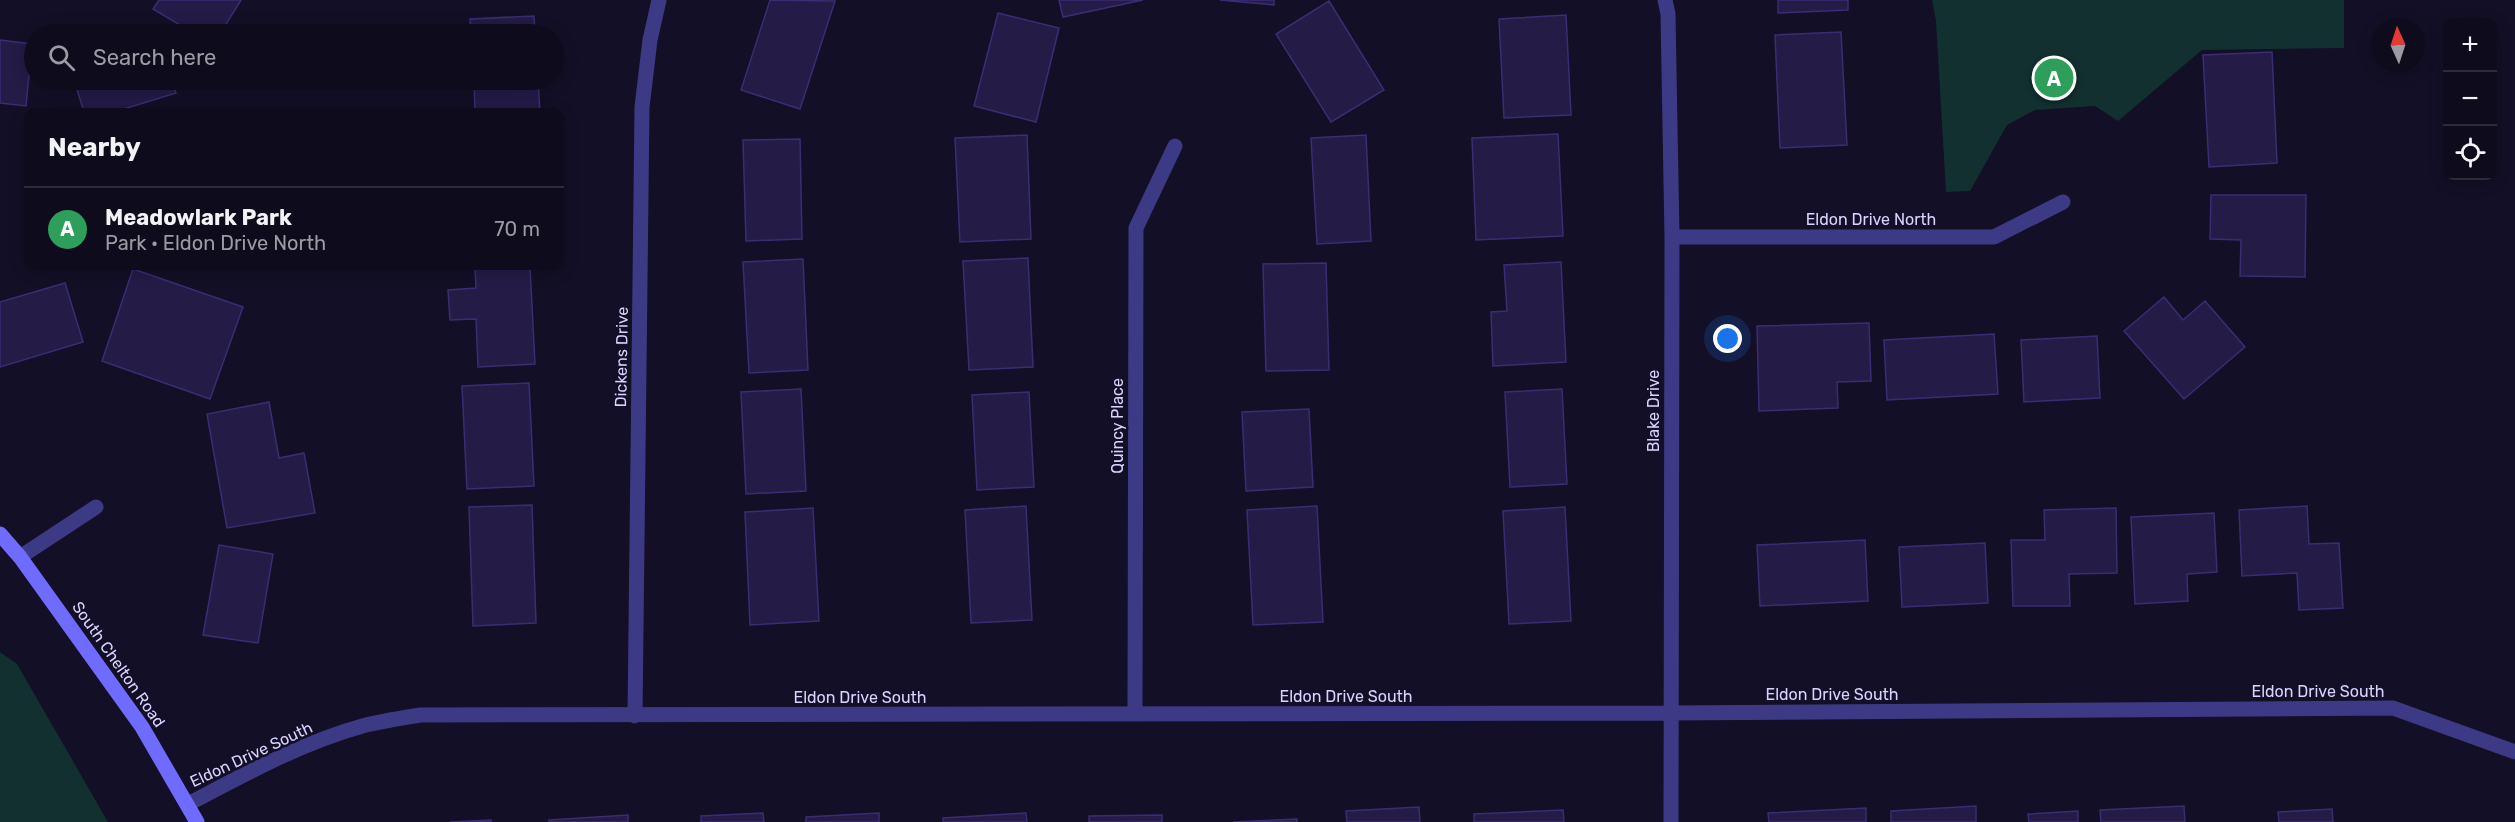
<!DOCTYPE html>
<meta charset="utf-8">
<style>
body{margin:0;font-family:Rubik,sans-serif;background:#1c1929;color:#f1f3f6}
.controls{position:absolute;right:18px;top:18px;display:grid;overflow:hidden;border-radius:12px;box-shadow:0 3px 15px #0003}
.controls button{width:54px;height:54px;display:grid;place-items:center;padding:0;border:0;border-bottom:2px solid #2e2b3b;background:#0e0b1c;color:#f1f3f6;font:30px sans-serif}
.compass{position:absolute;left:2371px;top:18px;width:54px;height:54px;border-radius:50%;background:#0e0b1c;box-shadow:0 3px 15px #0003;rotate:357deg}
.you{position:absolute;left:1728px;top:339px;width:21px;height:21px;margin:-15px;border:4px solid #fff;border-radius:50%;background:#1a73e8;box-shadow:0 0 0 9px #1a73e833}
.badge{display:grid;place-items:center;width:39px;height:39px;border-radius:50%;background:#00e5ff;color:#fff;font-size:20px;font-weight:700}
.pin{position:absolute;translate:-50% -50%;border:3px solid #fff;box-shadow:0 2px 6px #0006}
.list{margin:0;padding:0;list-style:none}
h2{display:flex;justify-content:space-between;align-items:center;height:78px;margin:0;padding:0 24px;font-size:26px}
h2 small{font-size:20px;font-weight:400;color:#9b9ba3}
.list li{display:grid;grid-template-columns:39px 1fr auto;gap:18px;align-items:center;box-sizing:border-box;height:84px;padding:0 24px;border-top:2px solid #2e2b3b}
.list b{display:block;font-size:22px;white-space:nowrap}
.list p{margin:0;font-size:20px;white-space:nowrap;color:#9b9ba3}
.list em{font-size:20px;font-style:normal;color:#9b9ba3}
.icon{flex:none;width:33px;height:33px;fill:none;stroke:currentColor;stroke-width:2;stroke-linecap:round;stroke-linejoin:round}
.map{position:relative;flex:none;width:2515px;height:822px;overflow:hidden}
.search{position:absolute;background:#0e0b1c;box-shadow:0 3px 15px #0003;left:24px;top:24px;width:540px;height:66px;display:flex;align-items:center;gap:15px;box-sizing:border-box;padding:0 21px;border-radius:33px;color:#9b9ba3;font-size:22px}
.panel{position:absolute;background:#0e0b1c;box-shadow:0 3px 15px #0003;left:24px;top:108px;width:540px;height:162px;border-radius:12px}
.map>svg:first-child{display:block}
.green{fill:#12302f}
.building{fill:#241b47;stroke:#3b2d73;stroke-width:1.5}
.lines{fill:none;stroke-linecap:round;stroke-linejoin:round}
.minor{stroke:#3d3a85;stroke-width:15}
.secondary{stroke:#6f6bff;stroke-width:15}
.labels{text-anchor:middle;stroke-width:5;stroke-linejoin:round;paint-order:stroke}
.street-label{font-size:16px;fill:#d9d4ff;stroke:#130f26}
</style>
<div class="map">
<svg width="2515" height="822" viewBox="0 0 2515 822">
<rect width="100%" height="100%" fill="#130f26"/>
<path class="green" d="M1932 0H2344V48L2202 50 2118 121 2095 106 2035 110 2007 125 1970 191 1946 192 1936 21Z
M0 652 17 664 108 822H0Z"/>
<path class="building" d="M159 0H241L220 34H195L153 9Z
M770 0 835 1 800 109 741 90Z
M1059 0H1143L1063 17Z
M1220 0H1274V5Z
M1778 0H1848V10L1778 13Z
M1329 1 1384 90 1331 122 1276 34Z
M998 13 1059 28 1036 122 974 106Z
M1566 15 1571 115 1504 118 1499 19Z
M534 16 535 34H471L470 19Z
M1841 32 1847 145 1780 148 1775 35Z
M0 40 32 44 26 106 0 103Z
M2272 52 2277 163 2209 167 2203 55Z
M74 80H171L176 93 114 112H84Z
M474 80H538L540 112H475Z
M1558 134 1563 236 1476 240 1472 138Z
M1027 135 1031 239 960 242 955 138Z
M1366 135 1371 241 1317 244 1311 138Z
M800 139 802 239 746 241 743 140Z
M2211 195H2306L2305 277 2240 276 2241 240 2210 239Z
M1028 258 1033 367 969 370 963 261Z
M803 259 808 370 749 373 743 262Z
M1561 262 1566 362 1493 366 1491 312 1507 311 1504 265Z
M1326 263 1329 370 1266 371 1263 264Z
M475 266H530L535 364 478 367 476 319 450 320 448 290 476 288Z
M133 269 243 307 210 399 102 361Z
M65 283 83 342 0 367V302Z
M2164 297 2183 320 2205 301 2245 347 2184 399 2124 331Z
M1869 323 1871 381 1837 382 1838 408 1759 411 1757 326Z
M1994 334 1998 394 1887 400 1884 340Z
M2097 336 2100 398 2024 402 2021 340Z
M529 383 534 486 467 489 462 386Z
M801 389 806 491 746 494 741 392Z
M1562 389 1567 484 1510 487 1505 392Z
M1029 392 1034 487 977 490 972 395Z
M269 402 279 458 304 453 315 513 227 528 207 414Z
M1309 409 1313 487 1246 491 1242 412Z
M532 505 536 623 473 626 469 507Z
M1026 506 1032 620 971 623 965 510Z
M1317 506 1323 622 1253 625 1247 510Z
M2307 506 2309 544 2339 543 2343 608 2299 610 2297 573 2242 576 2239 510Z
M1565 507 1571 621 1509 624 1503 511Z
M813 508 819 621 750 625 745 512Z
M2116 508 2117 573 2069 574 2070 606H2013L2011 540H2045L2044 510Z
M2214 513 2217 572 2187 574 2188 601 2135 604 2131 517Z
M1865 540 1868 601 1760 606 1757 545Z
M1985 543 1988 603 1902 607 1899 547Z
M219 545 273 554 258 643 203 635Z
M1976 806V822H1891V811Z
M2184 806 2185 822H2101L2100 810Z
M1419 807 1420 822H1347L1346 811Z
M1866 808V822H1769L1768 813Z
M2332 809 2333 822H2279L2278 812Z
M1563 810 1564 822H1474V814Z
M2078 811V822H2029L2028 814Z
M763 813 764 822H701V816Z
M879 813V822H806V817Z
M1026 813 1027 822H943V818Z
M628 815V822H549V820Z
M1162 815V822H1089V816Z
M1297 819V822H1233Z
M491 820V822H450Z"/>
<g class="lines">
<path class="minor" d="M1665 0 1668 14 1672 237 1671 822
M1672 237H1994L2063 202
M20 557 96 507
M1135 714 1136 228 1175 146
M635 716 642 107 650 40 659 0
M188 804C245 774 303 742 366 725 383 721 402 718 420 715L1670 713 2393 708 2515 752"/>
<path class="secondary" d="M0 534 20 557 142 727 197 822"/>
</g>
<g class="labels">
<g class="street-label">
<text x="1871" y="225">Eldon Drive North</text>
<text transform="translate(621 357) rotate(-89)" y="6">Dickens Drive</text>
<text transform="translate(1653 411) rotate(-90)" y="6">Blake Drive</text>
<text transform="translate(1117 426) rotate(-90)" y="6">Quincy Place</text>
<text transform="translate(119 664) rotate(55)" y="6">South Chelton Road</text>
<text x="2318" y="697">Eldon Drive South</text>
<text x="1832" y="700">Eldon Drive South</text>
<text x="1346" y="702">Eldon Drive South</text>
<text x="860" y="703">Eldon Drive South</text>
<text transform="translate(251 754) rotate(-25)" y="6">Eldon Drive South</text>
</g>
</g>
</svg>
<div class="controls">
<button>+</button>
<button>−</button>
<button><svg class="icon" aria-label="locate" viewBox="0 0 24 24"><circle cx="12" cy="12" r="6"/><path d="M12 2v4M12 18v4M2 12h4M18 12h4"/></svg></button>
</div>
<svg class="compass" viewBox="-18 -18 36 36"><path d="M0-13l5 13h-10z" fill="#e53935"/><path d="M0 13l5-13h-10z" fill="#9b9ba3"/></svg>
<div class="you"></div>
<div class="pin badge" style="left:2054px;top:78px;background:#2e9e5b">A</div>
<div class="search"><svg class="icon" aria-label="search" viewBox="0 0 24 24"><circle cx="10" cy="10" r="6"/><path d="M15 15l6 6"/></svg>Search here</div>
<section class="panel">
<h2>Nearby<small></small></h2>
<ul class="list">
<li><span class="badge" style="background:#2e9e5b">A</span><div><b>Meadowlark Park</b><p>Park · Eldon Drive North</p></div><em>70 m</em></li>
</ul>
</section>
</div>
